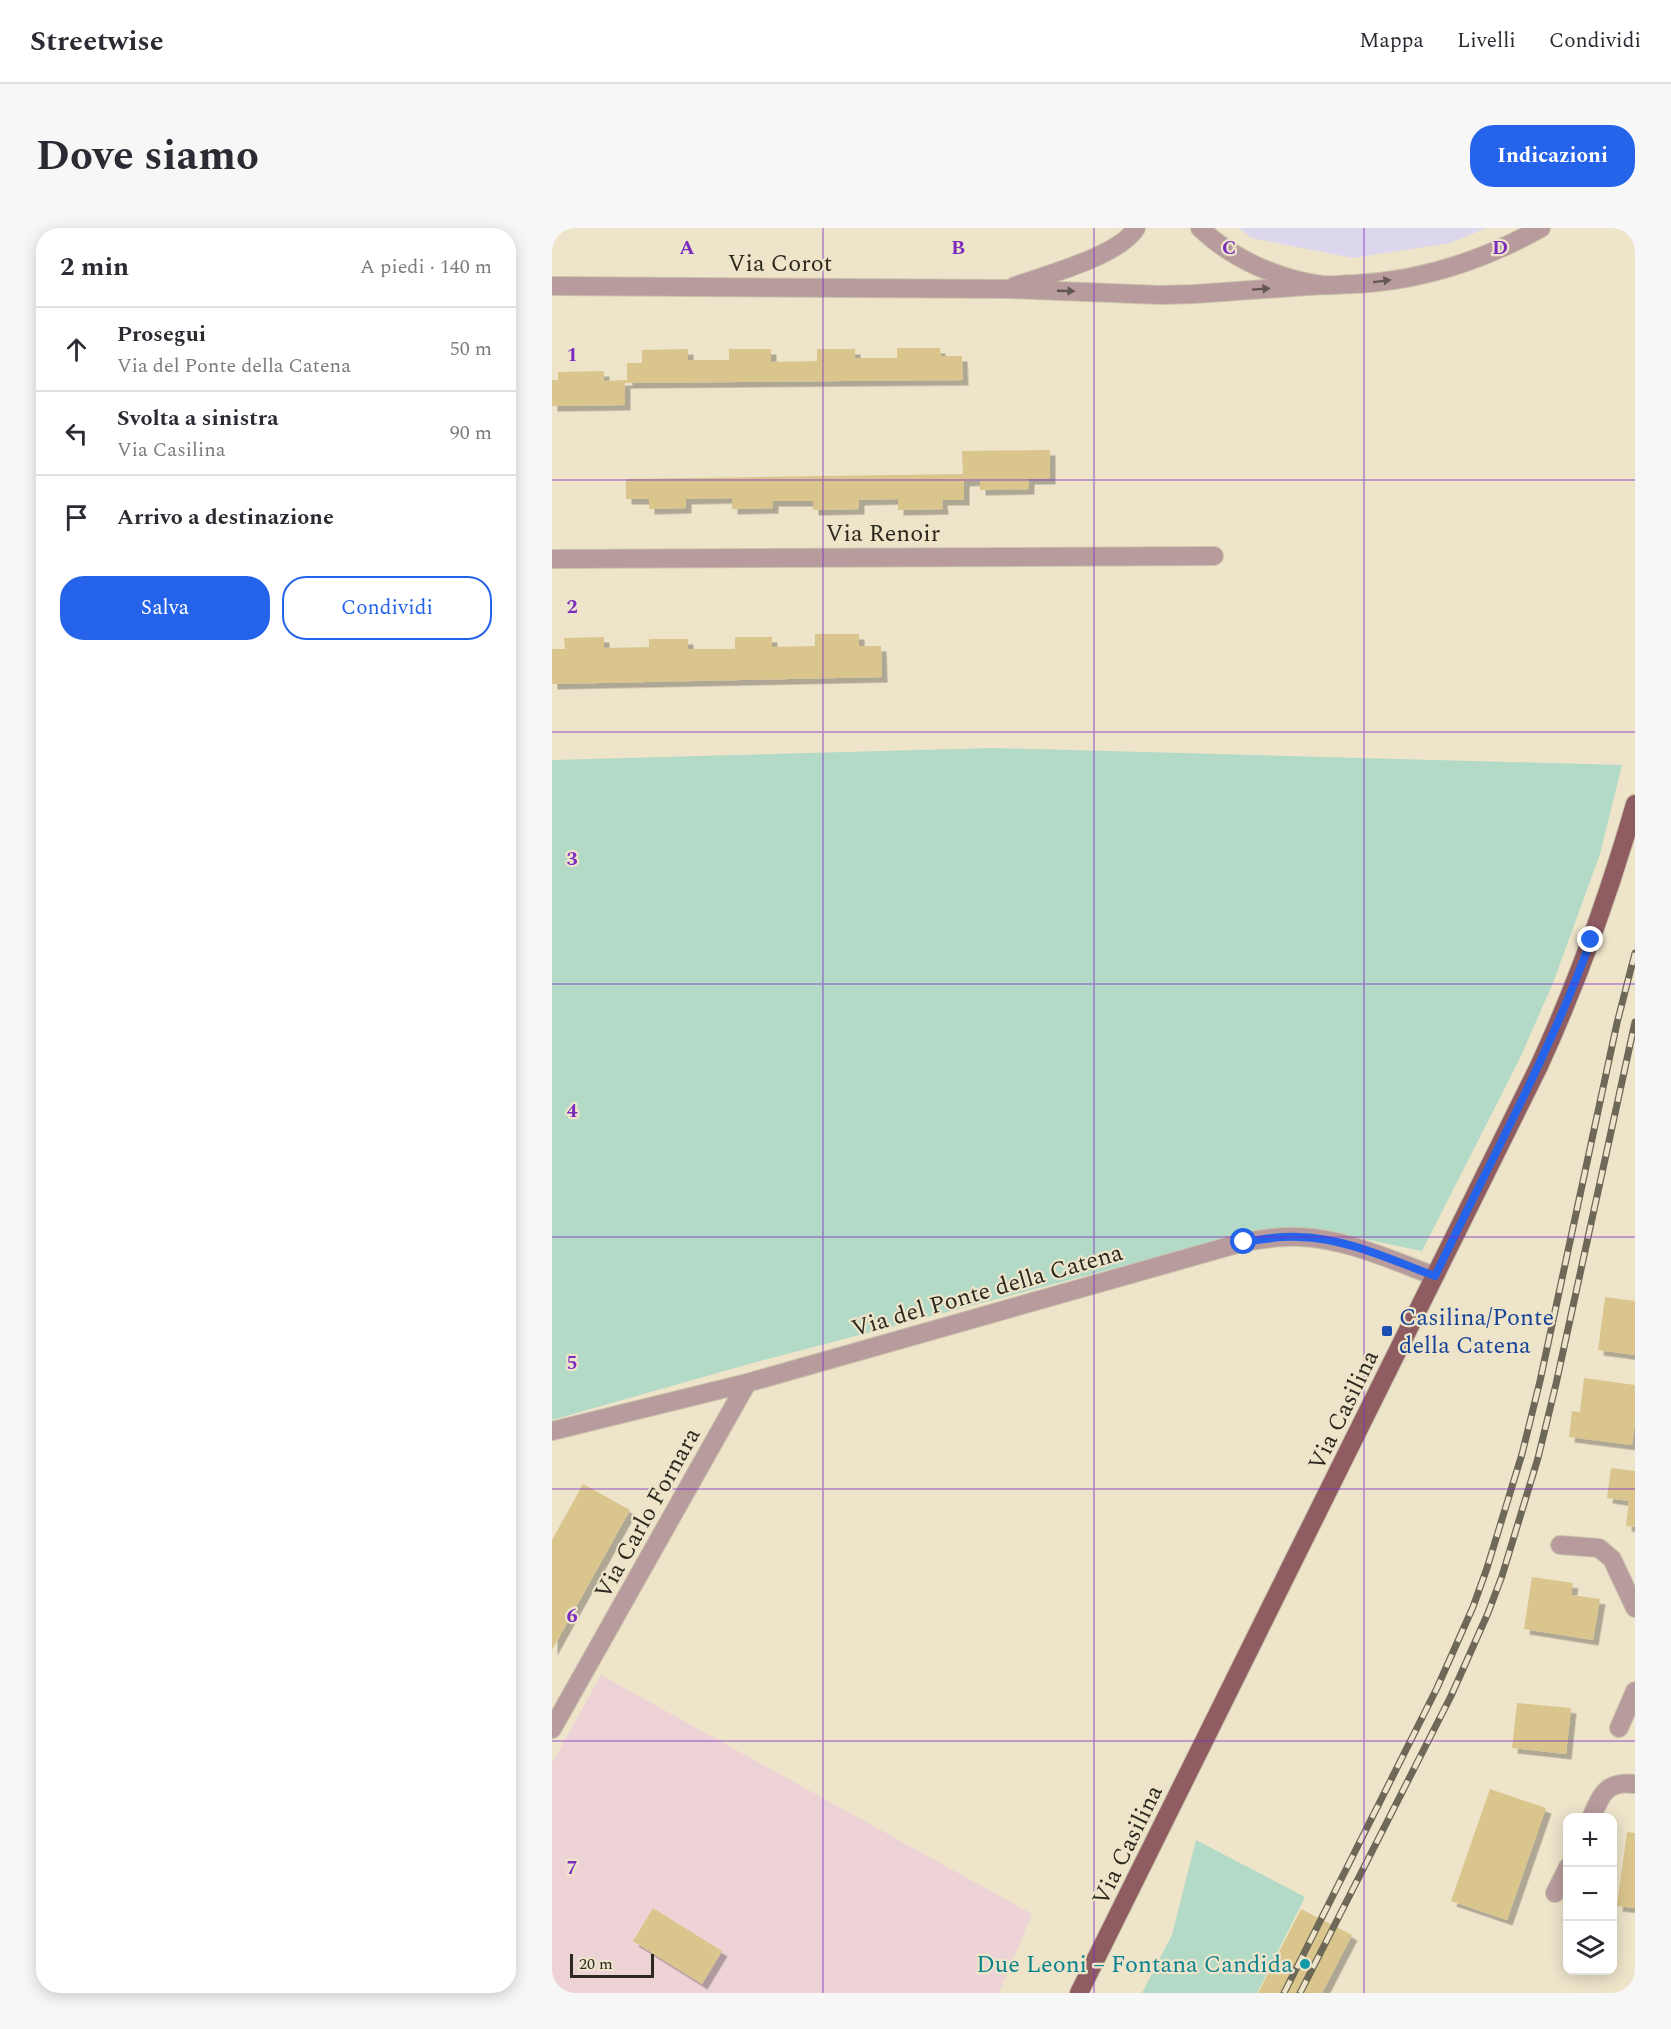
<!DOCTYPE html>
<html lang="it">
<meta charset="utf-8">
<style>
body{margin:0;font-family:Spectral,serif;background:#f7f7f7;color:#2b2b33}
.controls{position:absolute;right:18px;bottom:18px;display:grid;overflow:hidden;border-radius:12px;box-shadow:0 3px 15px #0003}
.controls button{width:54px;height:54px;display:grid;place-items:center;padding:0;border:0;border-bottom:2px solid #e1e1e2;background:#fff;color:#2b2b33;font:30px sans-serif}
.scale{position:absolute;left:18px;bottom:15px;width:84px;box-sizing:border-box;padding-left:6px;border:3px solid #2c291f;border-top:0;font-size:16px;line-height:21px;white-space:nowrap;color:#2c291f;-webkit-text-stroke:4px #ede4ca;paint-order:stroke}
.stop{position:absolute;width:18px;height:18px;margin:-14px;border:4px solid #2563eb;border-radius:50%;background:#fff}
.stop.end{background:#2563eb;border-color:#fff;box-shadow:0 2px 6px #0008}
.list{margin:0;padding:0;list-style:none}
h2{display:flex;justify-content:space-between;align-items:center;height:78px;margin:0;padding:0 24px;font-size:26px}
h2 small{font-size:20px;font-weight:400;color:#7c7c81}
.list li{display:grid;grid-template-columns:39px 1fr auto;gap:18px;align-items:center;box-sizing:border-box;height:84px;padding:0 24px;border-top:2px solid #e1e1e2}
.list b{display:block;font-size:22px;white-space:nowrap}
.list p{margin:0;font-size:20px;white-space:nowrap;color:#7c7c81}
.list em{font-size:20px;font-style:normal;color:#7c7c81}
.actions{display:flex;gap:12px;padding:18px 24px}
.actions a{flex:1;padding:14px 0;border:2px solid #2563eb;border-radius:24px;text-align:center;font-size:21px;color:#2563eb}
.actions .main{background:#2563eb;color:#fff}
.icon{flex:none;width:33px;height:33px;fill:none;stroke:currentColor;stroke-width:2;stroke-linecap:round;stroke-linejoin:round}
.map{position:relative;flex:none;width:1083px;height:1765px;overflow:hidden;border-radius:24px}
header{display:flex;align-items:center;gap:36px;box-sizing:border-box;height:84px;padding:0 30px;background:#fff;border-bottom:2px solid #e1e1e2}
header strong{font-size:28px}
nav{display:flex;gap:33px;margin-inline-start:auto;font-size:21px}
.intro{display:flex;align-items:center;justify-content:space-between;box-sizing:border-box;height:144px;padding:0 36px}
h1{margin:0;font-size:42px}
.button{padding:15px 27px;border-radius:24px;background:#2563eb;color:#fff;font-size:21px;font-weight:700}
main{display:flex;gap:36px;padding:0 36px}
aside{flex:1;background:#fff;border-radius:24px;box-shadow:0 3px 15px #0003}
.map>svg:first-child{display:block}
.commercial{fill:#dcd7ed}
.industrial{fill:#eed3d6}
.green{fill:#b3dac6}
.building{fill:#dac68d;filter:url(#shadow)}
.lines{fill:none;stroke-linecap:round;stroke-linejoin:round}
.minor-casing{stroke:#cac2ab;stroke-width:20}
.major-casing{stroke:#cac2ab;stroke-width:20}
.minor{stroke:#b89b9c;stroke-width:18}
.major{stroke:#8f5d61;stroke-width:18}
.rail-casing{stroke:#6d6858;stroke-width:7}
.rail{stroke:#ede4ca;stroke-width:4.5;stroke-dasharray:14;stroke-linecap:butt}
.oneway{fill:#645751}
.route{stroke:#2563eb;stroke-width:8}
.grid{fill:none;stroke:#7b2cbf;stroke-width:1.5;stroke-opacity:0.55}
.transit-dot{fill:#1a4fb4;stroke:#ede4ca;stroke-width:2}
.culture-dot{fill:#0f9aa8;stroke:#ede4ca;stroke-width:2}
.labels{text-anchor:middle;stroke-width:4.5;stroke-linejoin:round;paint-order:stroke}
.street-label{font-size:24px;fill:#2c291f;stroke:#ede4ca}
.transit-label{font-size:24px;fill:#164399;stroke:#ede4ca;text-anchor:start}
.culture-label{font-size:24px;fill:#0d838f;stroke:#ede4ca;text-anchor:end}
.grid-label{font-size:20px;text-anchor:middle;font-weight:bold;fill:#7b2cbf;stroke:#ede4ca;stroke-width:4.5;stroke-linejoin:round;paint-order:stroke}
</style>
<header>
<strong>Streetwise</strong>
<nav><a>Mappa</a><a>Livelli</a><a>Condividi</a></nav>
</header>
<div class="intro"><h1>Dove siamo</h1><a class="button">Indicazioni</a></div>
<main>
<aside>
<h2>2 min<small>A piedi · 140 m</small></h2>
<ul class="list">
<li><svg class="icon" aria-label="ahead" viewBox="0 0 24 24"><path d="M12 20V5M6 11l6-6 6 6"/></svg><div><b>Prosegui</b><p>Via del Ponte della Catena</p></div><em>50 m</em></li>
<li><svg class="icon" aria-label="left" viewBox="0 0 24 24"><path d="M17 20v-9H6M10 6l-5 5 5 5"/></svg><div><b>Svolta a sinistra</b><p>Via Casilina</p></div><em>90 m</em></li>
<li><svg class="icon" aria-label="arrive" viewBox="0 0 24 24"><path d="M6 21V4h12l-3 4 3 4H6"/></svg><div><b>Arrivo a destinazione</b></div></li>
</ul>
<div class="actions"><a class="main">Salva</a><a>Condividi</a></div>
</aside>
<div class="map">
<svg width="1083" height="1765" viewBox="0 0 1083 1765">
<defs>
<filter id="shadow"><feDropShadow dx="5.5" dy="5.5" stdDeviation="0" flood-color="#0004"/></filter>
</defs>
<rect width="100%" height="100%" fill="#ede4ca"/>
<path class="commercial" d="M687 0H934L898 15 801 30 699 10Z"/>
<path class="industrial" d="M49 1447 480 1686 447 1765H0V1535Z"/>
<path class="green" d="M442 520 1070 537 1048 626 1001 755 968 830 870 1023 759 1000H722L670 1012 197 1136 0 1192V532Z
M644 1612 753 1669 705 1765H590L620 1707Z"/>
<path class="building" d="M345 120H388L389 128H410L411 152 73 155V177L0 178V152H6V144L52 143V153L75 152V135H90V122L136 121V132H177V121H219V134L265 133V121H303V130H345Z
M498 222V251H477V261L428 262V252L412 253V272H390L391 281 346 282V271L307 272V281L261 282V273H221V280L180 281V270L134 271V280L97 281V271H74V251L411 246 410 223Z
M263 406H307V418H329L330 449 0 456V421H13L12 410 52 409V420L97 419V411H136V421H183V409H220V419L263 418Z
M1053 1069 1083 1073V1127L1046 1122Z
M1032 1150 1083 1157V1194L1080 1217 1017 1209 1020 1183 1028 1184Z
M1059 1240 1083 1243V1299L1074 1298 1077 1273 1055 1270Z
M31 1256 78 1282 0 1422V1312Z
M980 1349 1021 1355 1019 1367 1048 1371 1041 1412 972 1401Z
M965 1475 1019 1480 1014 1526 960 1520Z
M938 1561 994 1580 955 1692 899 1673Z
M1075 1604 1083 1605V1680L1065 1678Z
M101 1680 170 1723 150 1756 81 1713Z
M749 1681 800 1707 770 1765H706Z"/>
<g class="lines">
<g class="minor-casing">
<path id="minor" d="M648 0C680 31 726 51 770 57 781 58 792 56 802 56 868 53 932 32 989 0
M0 58 456 61 609 67 643 66 771 57
M463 58C494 47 569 27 584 0
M0 331 662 328
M0 1203 195 1155 692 1014C710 1011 729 1008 748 1009 795 1011 839 1032 883 1048
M1008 1317 1047 1320 1060 1331 1083 1380
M1067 1500 1083 1463
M0 1501 195 1155
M1039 1590C1049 1567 1054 1552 1083 1556
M1003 1665 1016 1639"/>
</g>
<g class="major-casing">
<path id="major" d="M527 1765 987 838C1026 753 1057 666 1083 576"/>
</g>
<use href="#minor" class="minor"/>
<use href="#major" class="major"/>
<g class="rail-casing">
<path id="rail" d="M732 1765 885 1460 921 1379 935 1340 970 1226 988 1153 1065 795 1083 725
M748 1765 899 1468 936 1385 950 1348 986 1230 1004 1156 1083 794"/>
</g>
<use href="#rail" class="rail"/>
</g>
<defs><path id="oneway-solid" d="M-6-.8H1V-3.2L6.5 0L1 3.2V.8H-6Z" transform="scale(1.5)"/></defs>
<g class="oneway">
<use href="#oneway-solid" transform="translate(830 53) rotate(-7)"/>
<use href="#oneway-solid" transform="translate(709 61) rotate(-4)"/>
<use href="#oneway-solid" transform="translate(514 63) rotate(2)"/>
</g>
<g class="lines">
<path class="route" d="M692 1014C710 1011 728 1008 747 1009 794 1010 839 1032 883 1048 936 937 997 828 1039 712"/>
</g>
<path class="grid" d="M271 0V1765M542 0V1765M812 0V1765M0 252H1083M0 504H1083M0 756H1083M0 1009H1083M0 1261H1083M0 1513H1083"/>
<rect class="transit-dot" x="829" y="1097" width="12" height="12" rx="3"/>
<circle class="culture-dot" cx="753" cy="1736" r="6"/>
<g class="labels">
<g class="street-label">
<text x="228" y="43">Via Corot</text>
<text x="331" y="313">Via Renoir</text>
<text transform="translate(435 1062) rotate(-16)" y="8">Via del Ponte della Catena</text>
<text transform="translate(791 1182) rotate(-64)" y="8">Via Casilina</text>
<text transform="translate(95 1285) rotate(-61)" y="8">Via Carlo Fornara</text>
<text transform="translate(575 1617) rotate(-64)" y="8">Via Casilina</text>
</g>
<g class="transit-label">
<text x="847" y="1097">Casilina/Ponte<tspan x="847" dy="28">della Catena</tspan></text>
</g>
<g class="culture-label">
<text x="741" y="1744">Due Leoni – Fontana Candida</text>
</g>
</g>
<g class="grid-label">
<text x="135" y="26">A</text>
<text x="406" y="26">B</text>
<text x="677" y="26">C</text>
<text x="948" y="26">D</text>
<text x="20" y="133">1</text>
<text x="20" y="385">2</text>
<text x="20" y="637">3</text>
<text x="20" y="889">4</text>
<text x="20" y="1141">5</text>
<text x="20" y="1394">6</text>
<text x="20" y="1646">7</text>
</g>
</svg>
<div class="controls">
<button>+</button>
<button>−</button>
<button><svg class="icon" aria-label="layers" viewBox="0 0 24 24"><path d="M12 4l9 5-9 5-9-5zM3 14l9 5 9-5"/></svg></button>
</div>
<div class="scale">20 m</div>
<div class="stop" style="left:692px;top:1014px"></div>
<div class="stop end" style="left:1039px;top:712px"></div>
</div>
</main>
